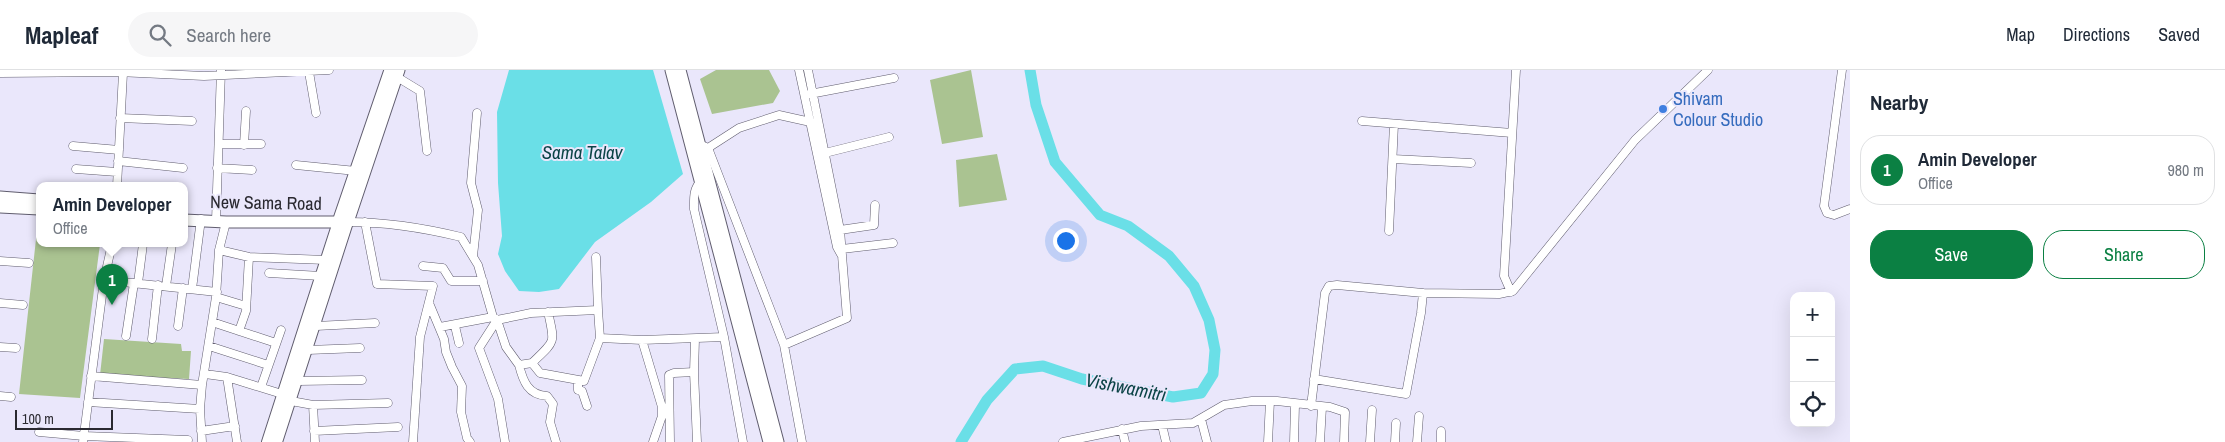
<!DOCTYPE html>
<meta charset="utf-8">
<style>
body{margin:0;font-family:"Archivo Narrow",sans-serif;background:#f6f6f7;color:#1f2937}
.controls{position:absolute;right:15px;bottom:15px;display:grid;overflow:hidden;border-radius:10px;box-shadow:0 5px 20px #0002}
.controls button{width:45px;height:45px;display:grid;place-items:center;padding:0;border:0;border-bottom:1px solid #e0e1e3;background:#fff;color:#1f2937;font:25px sans-serif}
.scale{position:absolute;left:15px;bottom:12px;width:98px;box-sizing:border-box;padding-left:5px;border:2px solid #2a2930;border-top:0;font-size:14px;line-height:18px;white-space:nowrap;color:#2a2930;-webkit-text-stroke:4px #eae7fb;paint-order:stroke}
.you{position:absolute;left:1065px;top:170px;width:18px;height:18px;margin:-12px;border:4px solid #fff;border-radius:50%;background:#1a73e8;box-shadow:0 0 0 8px #1a73e833}
.badge{display:grid;place-items:center;width:32px;height:32px;border-radius:50%;background:#0b8043;color:#fff;font-size:16px;font-weight:700}
.pin{position:absolute;translate:-50% -41px;filter:drop-shadow(0 1px 2px #0008)}
.pin::after{content:'';position:absolute;top:26px;width:18px;height:15px;background:inherit;clip-path:polygon(0 0,100% 0,50% 100%)}
.popup{position:absolute;left:36px;top:112px;width:152px;height:65px;box-sizing:border-box;display:grid;place-content:center;border-radius:10px;background:#fff;filter:drop-shadow(0 1px 4px #0005);font-size:16px;white-space:nowrap;color:#747a83}
.popup b{font-size:19px;color:#1f2937}
.popup::after{content:'';position:absolute;left:50%;top:100%;margin-left:-10px;border:10px solid transparent;border-top-color:#fff}
.list{margin:0;padding:0;list-style:none}
h2{display:flex;justify-content:space-between;align-items:center;height:65px;margin:0;padding:0 20px;font-size:21px}
h2 small{font-size:16px;font-weight:400;color:#747a83}
.list li{display:grid;grid-template-columns:32px 1fr auto;gap:15px;align-items:center;box-sizing:border-box;height:70px;margin:0 10px 10px;padding:0 10px;border:1px solid #e0e1e3;border-radius:20px}
.list b{display:block;font-size:19px;white-space:nowrap}
.list p{margin:0;font-size:16px;white-space:nowrap;color:#747a83}
.list em{font-size:16px;font-style:normal;color:#747a83}
.actions{display:flex;gap:10px;padding:15px 20px}
.actions a{flex:1;padding:11px 0;border:1px solid #0b8043;border-radius:20px;text-align:center;font-size:18px;color:#0b8043}
.actions .main{background:#0b8043;color:#fff}
.icon{flex:none;width:28px;height:28px;fill:none;stroke:currentColor;stroke-width:2;stroke-linecap:round;stroke-linejoin:round}
.map{position:relative;flex:none;width:1850px;height:372px;overflow:hidden}
header{display:flex;align-items:center;gap:30px;box-sizing:border-box;height:70px;padding:0 25px;background:#fff;border-bottom:1px solid #e0e1e3}
header strong{font-size:24px}
nav{display:flex;gap:28px;margin-inline-start:auto;font-size:18px}
.search{width:350px;height:45px;background:#f6f6f7;display:flex;align-items:center;gap:12px;box-sizing:border-box;padding:0 18px;border-radius:28px;color:#747a83;font-size:19px}
main{display:flex}
aside{flex:1;background:#fff}
.map>svg:first-child{display:block}
.green{fill:#aac391}
.water{fill:#6adfe7}
.lines{fill:none;stroke-linecap:round;stroke-linejoin:round}
.river{stroke:#6adfe7;stroke-width:11}
.minor-casing{stroke:#605d6e;stroke-width:9}
.tertiary-casing{stroke:#605d6e;stroke-width:12}
.secondary-casing{stroke:#605d6e;stroke-width:13}
.minor{stroke:#fff;stroke-width:8}
.tertiary{stroke:#fff;stroke-width:10}
.secondary{stroke:#fff;stroke-width:11}
.shop-dot{fill:#3f7fe0;stroke:#eae7fb;stroke-width:2}
.labels{text-anchor:middle;stroke-width:4;stroke-linejoin:round;paint-order:stroke}
.shop-label{font-size:18px;fill:#366cbe;stroke:#eae7fb;text-anchor:start}
.street-label{font-size:18px;fill:#2a2930;stroke:#eae7fb}
.water-label{font-size:19px;font-style:italic;fill:#0c4447;stroke:#eae7fb}
</style>
<header>
<strong>Mapleaf</strong>
<div class="search"><svg class="icon" aria-label="search" viewBox="0 0 24 24"><circle cx="10" cy="10" r="6"/><path d="M15 15l6 6"/></svg>Search here</div>
<nav><a>Map</a><a>Directions</a><a>Saved</a></nav>
</header>
<main>
<div class="map">
<svg width="1850" height="372" viewBox="0 0 1850 372">
<rect width="100%" height="100%" fill="#eae7fb"/>
<path class="green" d="M716 0H769L780 21 773 33 712 44 700 9Z
M971 0 983 67 942 74 930 10Z
M997 84 1007 130 959 137 956 90Z
M38 151H39V174H100L80 328 19 324Z
M104 269 181 274 182 281H191L189 309 100 305Z"/>
<path class="water" d="M509 0H653L683 104 651 132 595 172 559 219 539 222 519 221 505 201 498 184 502 166 498 113 497 42Z"/>
<g class="lines">
<path class="river" d="M961 372 987 330 1015 299 1043 296 1082 309 1173 327 1201 323 1213 304 1215 280 1209 250 1194 216 1169 186 1128 156 1100 145 1055 92 1036 35 1030 0"/>
<g class="minor-casing">
<path id="minor" d="M799 0 837 177 842 186
M1842 0 1824 136 1827 143 1834 145 1850 139
M309 2 316 43
M0 3 118 2 204 6 329 0
M397 7 420 21 427 81
M810 24 894 8
M120 48 192 51
M1362 51 1512 63
M219 74H261
M244 75 246 41
M701 75 708 78 784 275 802 372
M73 76 119 80
M708 78 739 58 779 45 815 53
M825 83 889 67
M1393 89 1471 93
M118 91 183 98
M296 95 356 101
M217 98 252 100
M76 99 117 102
M701 111C693 119 694 128 694 139L724 267 743 372
M117 116 123 3
M216 151 221 0
M348 152C386 152 424 158 461 167L478 195 493 247 497 250 506 277 519 295 532 293 540 303 584 311 600 268 598 240 531 243 497 250 479 278 498 329 505 372
M365 152 377 214 433 216 420 267 413 372
M840 160 874 155 875 135
M1389 161 1394 54
M842 179 893 173
M219 180 249 187 326 190
M473 186 478 140 471 113 477 43
M596 187 598 240
M0 191 29 193
M423 196 443 198 451 211H483
M269 203 321 206
M104 210 217 222
M138 213 143 174
M166 216 172 174
M192 219 201 149
M1511 222 1504 206 1516 0
M216 227 246 236
M0 233 23 235
M429 233 444 269 446 282 452 297 462 316 461 342 467 368 470 372
M212 252 276 273
M178 256 183 218
M316 256 375 253
M455 256 459 273
M440 257 493 247
M239 261 246 241 249 187
M126 266 134 213
M600 268 642 270 724 267
M152 269 158 215
M695 269 694 302 697 372
M642 270 662 337V346L653 372
M784 275 847 248 840 160 808 0
M209 276 268 295
M0 277 16 278
M308 280 360 278
M532 293C556 270 555 274 548 242
M519 295C523 311 528 325 547 326L553 334 550 352 556 372
M205 304 227 307 282 324
M91 306 202 315
M227 307 237 372
M1314 309 1406 324 1421 243 1423 223
M578 310V320L582 321 587 336
M298 311 362 310
M261 317 281 260
M0 326 11 327
M291 331 313 335 388 333
M88 332 200 339
M313 335 315 372
M1311 336 1325 223 1329 216 1337 215 1423 223 1499 224 1513 221 1635 70 1708 0
M1201 349 1207 372
M1162 355 1166 372
M1122 359 1125 372
M201 361 235 356
M314 361 398 357
M39 362 84 366 188 370
M83 372 104 210 112 174
M202 372 200 339 202 315 216 227 219 180 226 152
M670 372 669 305 674 303 694 302
M1063 372 1141 356 1193 353 1224 335 1252 331H1277L1330 337 1345 342 1344 372
M1268 372 1270 331
M1294 372 1295 335
M1320 372 1322 337
M1370 372 1372 340
M1395 372 1396 353
M1417 372 1419 346
M1441 372V361"/>
</g>
<g class="tertiary-casing">
<path id="tertiary" d="M267 372 338 152
M277 372 348 152"/>
</g>
<g class="secondary-casing">
<path id="secondary" d="M671 0 769 372
M680 0 778 372
M0 127 39 130
M0 137 39 139
M184 150 226 152H348L399 0
M338 152 390 0"/>
</g>
<use href="#minor" class="minor"/>
<use href="#tertiary" class="tertiary"/>
<use href="#secondary" class="secondary"/>
</g>
<circle class="shop-dot" cx="1663" cy="39" r="5"/>
<g class="labels">
<g class="shop-label">
<text x="1673" y="35">Shivam<tspan x="1673" dy="21">Colour Studio</tspan></text>
</g>
<g class="street-label">
<text transform="translate(266 133) rotate(1)" y="6">New Sama Road</text>
</g>
<g class="water-label">
<text x="582" y="89">Sama Talav</text>
<text transform="translate(1126 317) rotate(11)" y="7">Vishwamitri</text>
</g>
</g>
</svg>
<div class="controls">
<button>+</button>
<button>−</button>
<button><svg class="icon" aria-label="locate" viewBox="0 0 24 24"><circle cx="12" cy="12" r="6"/><path d="M12 2v4M12 18v4M2 12h4M18 12h4"/></svg></button>
</div>
<div class="scale">100 m</div>
<div class="you"></div>
<div class="pin badge" style="left:112px;top:235px">1</div>
<div class="popup"><b>Amin Developer</b>Office</div>
</div>
<aside>
<h2>Nearby<small></small></h2>
<ul class="list">
<li><span class="badge">1</span><div><b>Amin Developer</b><p>Office</p></div><em>980 m</em></li>
</ul>
<div class="actions"><a class="main">Save</a><a>Share</a></div>
</aside>
</main>
